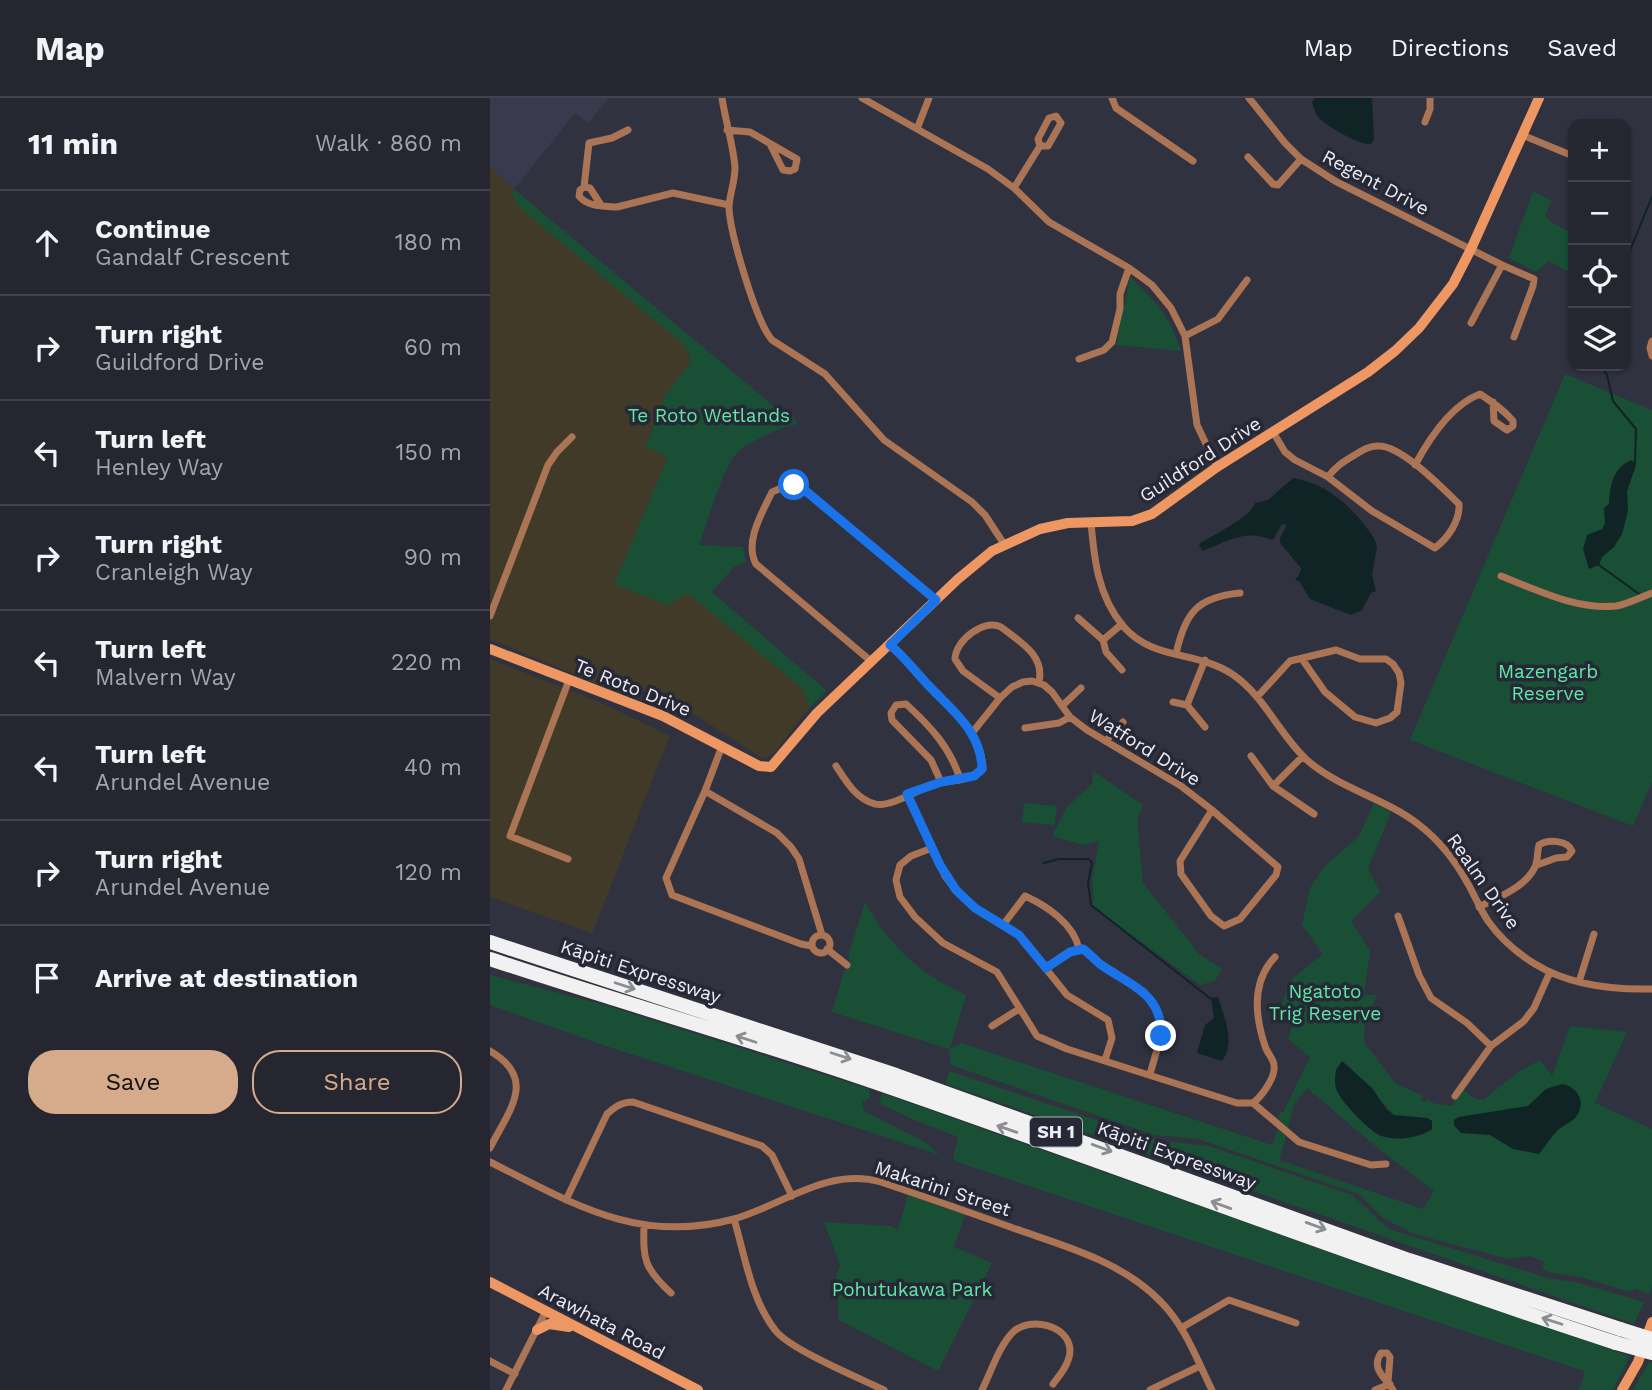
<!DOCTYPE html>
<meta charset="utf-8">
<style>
body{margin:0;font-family:"Work Sans",sans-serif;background:#31323c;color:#f1f3f6}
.controls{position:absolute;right:21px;top:21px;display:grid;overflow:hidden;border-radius:14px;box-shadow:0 2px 5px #0004}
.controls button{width:63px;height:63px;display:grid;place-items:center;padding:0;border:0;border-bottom:2px solid #42434c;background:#252630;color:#f1f3f6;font:35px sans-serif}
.stop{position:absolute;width:21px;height:21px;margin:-16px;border:5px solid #1a73e8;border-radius:50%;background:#fff}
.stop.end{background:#1a73e8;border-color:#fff;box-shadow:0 2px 7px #0008}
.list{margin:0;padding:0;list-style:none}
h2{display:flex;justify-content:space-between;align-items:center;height:91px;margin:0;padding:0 28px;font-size:30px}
h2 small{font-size:23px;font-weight:400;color:#a3a5ab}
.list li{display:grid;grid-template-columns:46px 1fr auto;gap:21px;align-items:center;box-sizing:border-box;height:105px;padding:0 28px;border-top:2px solid #42434c}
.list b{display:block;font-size:26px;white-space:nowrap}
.list p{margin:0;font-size:23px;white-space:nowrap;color:#a3a5ab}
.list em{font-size:23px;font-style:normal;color:#a3a5ab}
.actions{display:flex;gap:14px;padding:21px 28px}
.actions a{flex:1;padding:16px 0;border:2px solid #d6ab8b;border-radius:28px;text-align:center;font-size:24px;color:#d6ab8b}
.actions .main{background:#d6ab8b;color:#111}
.icon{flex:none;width:38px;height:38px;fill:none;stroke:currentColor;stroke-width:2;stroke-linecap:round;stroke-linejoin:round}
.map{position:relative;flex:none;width:1162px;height:1292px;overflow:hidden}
header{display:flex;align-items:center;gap:42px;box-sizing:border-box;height:98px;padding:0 35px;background:#252630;border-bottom:2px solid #42434c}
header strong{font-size:33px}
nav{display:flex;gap:38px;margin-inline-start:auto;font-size:24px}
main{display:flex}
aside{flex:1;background:#252630}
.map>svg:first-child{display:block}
.built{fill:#393a4e}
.industrial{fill:#423a29}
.green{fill:#184f35;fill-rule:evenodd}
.water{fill:#102325}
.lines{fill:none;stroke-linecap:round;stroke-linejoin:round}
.stream{stroke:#102325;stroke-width:2}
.street{stroke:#ab7454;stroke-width:7}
.secondary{stroke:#ef9762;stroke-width:10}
.highway{stroke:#f1f1f1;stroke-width:14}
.highway-bridge{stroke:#f1f1f1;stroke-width:14}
.oneway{stroke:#8c8c93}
.route{stroke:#1a73e8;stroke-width:9}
.labels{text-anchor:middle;stroke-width:7;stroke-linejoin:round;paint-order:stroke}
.shield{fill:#272835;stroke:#b0b1bb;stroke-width:2}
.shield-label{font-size:18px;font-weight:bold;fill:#ebecf5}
.street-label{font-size:19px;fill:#ebecf5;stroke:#272835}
.park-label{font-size:19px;fill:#5de9a6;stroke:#272835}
</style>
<header>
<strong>Map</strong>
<nav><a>Map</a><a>Directions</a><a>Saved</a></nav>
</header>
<main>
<aside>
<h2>11 min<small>Walk · 860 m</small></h2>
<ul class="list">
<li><svg class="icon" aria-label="ahead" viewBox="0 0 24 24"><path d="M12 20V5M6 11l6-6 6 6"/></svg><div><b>Continue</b><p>Gandalf Crescent</p></div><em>180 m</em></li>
<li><svg class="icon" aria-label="right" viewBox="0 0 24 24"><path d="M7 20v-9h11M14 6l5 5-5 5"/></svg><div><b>Turn right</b><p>Guildford Drive</p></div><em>60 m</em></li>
<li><svg class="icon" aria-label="left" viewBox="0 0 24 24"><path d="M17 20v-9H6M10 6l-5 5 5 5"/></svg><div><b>Turn left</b><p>Henley Way</p></div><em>150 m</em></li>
<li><svg class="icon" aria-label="right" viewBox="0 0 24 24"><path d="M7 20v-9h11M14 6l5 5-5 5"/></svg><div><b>Turn right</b><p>Cranleigh Way</p></div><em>90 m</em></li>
<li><svg class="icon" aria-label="left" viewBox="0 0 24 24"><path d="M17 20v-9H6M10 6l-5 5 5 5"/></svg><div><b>Turn left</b><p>Malvern Way</p></div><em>220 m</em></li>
<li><svg class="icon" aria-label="left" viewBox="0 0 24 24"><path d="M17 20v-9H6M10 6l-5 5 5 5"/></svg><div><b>Turn left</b><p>Arundel Avenue</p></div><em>40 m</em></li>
<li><svg class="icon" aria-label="right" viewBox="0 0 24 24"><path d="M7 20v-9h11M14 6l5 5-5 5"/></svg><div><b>Turn right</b><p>Arundel Avenue</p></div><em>120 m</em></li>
<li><svg class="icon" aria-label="arrive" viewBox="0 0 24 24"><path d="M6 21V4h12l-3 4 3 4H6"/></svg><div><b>Arrive at destination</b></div></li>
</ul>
<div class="actions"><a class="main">Save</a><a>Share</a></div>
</aside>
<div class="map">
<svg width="1162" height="1292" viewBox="0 0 1162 1292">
<rect width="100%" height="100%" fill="#313240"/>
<path class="built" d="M0 0H119L98 25 85 15 24 91 0 69Z"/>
<path class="industrial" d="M0 69 24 91 22 95 31 110 193 246 199 256 200 265 156 349 178 358 125 486 198 494 316 593 318 600 316 605 320 609 282 657 272 660 190 607 138 587 134 597 0 541Z
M0 561 109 604 180 638 102 835 0 799Z"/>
<path class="green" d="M24 91 293 316 297 313 304 319 307 326C289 330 260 343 247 355 233 368 217 427 209 447L253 449 256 464 244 469 222 494 337 593 320 609 316 605 318 600 313 597 315 593 198 495 177 507 124 486 178 359 155 349 175 298 200 265 199 256 193 246 30 110 22 95Z
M1043 93 1062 103 1055 117 1061 124 1083 136V176L1059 163 1046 174 1019 160Z
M640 179C666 203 680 219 691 253L626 247Z
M1075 276 1162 312V684L1143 728 920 642Z
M603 673 653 707 647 722 653 785 709 856 732 871 725 883 710 887 601 807 604 803 602 782 609 743 593 747 562 738 577 709 602 686Z
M534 705 567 708 565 727 532 724Z
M884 705 901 714 878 771 890 794 861 823 880 853 874 897H887L878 916 874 931V944L905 985 933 998 931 1003 935 1004 937 1001 943 1005 962 1008 965 1005 959 999 966 1002 972 988C978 997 983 1001 993 1002L1030 973 1050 962 1062 978 1080 928 1137 934 1105 1005 1162 1031V1188L1159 1197 1147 1191 1140 1194 1091 1179 1058 1174 1052 1170 1054 1163 1039 1158 1019 1161 924 1136 893 1120 869 1096 708 1041 664 1037 461 967 459 951 342 914 354 873 360 863 358 858 375 804C400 849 430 876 476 897L460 951 471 945 782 1047 788 1031 796 1039 789 1062 933 1111 944 1093 889 1051 817 990 804 1006 798 1030 787 1019 791 1014 793 1015 820 959 798 941 802 928 790 910 801 882 833 856 812 827 820 790 834 769 869 738ZM856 965 904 1017 937 1020 942 1023V1031C934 1037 926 1039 916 1039 886 1041 876 1025 856 1006Z
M0 877 115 907 379 991 380 1000 372 1004 374 1013 433 1043 450 1057 110 946 0 907Z
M459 973 666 1042 719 1048 862 1097 899 1131 1058 1180 1089 1185 1154 1204 1144 1226 456 986Z
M392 995 897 1175 1140 1258 1123 1292H1088L1093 1282 1094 1273 467 1064 463 1061 468 1039 422 1021 389 1005Z
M418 1097 475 1117 464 1149 502 1165 448 1273 349 1222 346 1179 350 1167 334 1124 401 1128 408 1131Z
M1159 1264 1162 1265V1292H1143Z"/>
<path class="water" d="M825 0H882L884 42 881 46C871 48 838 29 829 20 825 15 824 10 822 4Z
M1142 362 1146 367 1137 393 1138 413 1132 436 1124 449 1112 459 1109 467 1099 471 1093 451 1097 437 1112 431 1115 425 1114 410 1119 406C1120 387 1123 369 1142 362Z
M803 380C838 385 867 413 885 442L887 449 882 477 886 493 881 495 872 512 861 517 820 501 809 483 805 482 810 475 811 470 790 445V440L796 429 795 426H792L783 442C753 431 740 443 712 453L709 446C723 437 761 419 765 405L778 402Z
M728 899C734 919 746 944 732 963L707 955 715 927 724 920 721 900Z
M852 963 882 990 897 1012 904 1017 937 1020 942 1023V1031C929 1040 904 1044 889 1037 877 1030 853 1006 847 993 844 986 845 979 846 972Z
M1072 986C1089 989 1097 1006 1085 1020 1080 1025 1072 1028 1067 1033 1060 1040 1055 1049 1049 1056L1023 1051 1000 1037 971 1035 964 1027V1022L969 1019 1038 1008 1056 991Z"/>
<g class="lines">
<path class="stream" d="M1136 162 1162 99
M1111 268 1117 277 1123 303 1146 331 1145 365
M1109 467 1149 496
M554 765 569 761H599L602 765 598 785 601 807 721 901"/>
<path class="street" d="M232 0C235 21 244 50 245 70 245 83 240 95 239 108 239 132 266 224 282 242L335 276 394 342 482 404 495 417 514 446
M372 0 498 71 524 90 559 124 639 170 662 187 681 210 695 238 707 327 727 369
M622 0 626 10 703 63
M759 0 795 45 811 61 845 83 1012 167 1044 181 1043 188 1024 239
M935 24 940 11V0
M427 31 439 0
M237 32 260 34 307 61 305 71 300 73 293 72 281 48
M1032 37 1083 58
M758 59 783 86 788 87 811 61
M94 89 99 45 122 40 138 32
M524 90 550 48 548 41 559 20 566 18 571 25 558 48H550
M111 107 100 90 94 89 90 92 89 98C97 109 114 108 127 109L183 95 239 107
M981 225 1012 167
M695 238 728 221 757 182
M1162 243 1160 250 1162 258
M589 261 614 252 622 244 630 211V196L639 170
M783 334 795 354 805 362 838 379 882 413 945 450C958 440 970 423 969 406 952 390 912 348 889 348 880 347 871 353 863 358 853 364 845 369 838 379
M925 367C939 341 961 307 990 296 1002 304 1014 312 1023 323V328L1017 332 1004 323 1003 304
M601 424C604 461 608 498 633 528 663 563 705 552 742 576 775 598 789 637 818 663 851 691 894 700 928 726 949 742 965 762 978 786 985 798 990 811 998 823 1010 840 1027 855 1045 866 1079 887 1122 892 1162 891
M1011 478C1047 492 1086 512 1126 508 1138 506 1151 499 1162 495
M0 518 58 367 67 354 82 339
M588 520 613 542 616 554 632 572
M613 542 632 526
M686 556C695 515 707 499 750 495
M382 564 266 466C254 444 272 415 282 394L299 387 311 389 446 502
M767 599 800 563 846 552 870 561H896L903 566 909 575 911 585 907 614 900 620 886 625 865 619 835 594 812 561
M510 600 473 573 465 561C465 543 494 520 511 529 530 544 555 557 549 584
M683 604 697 607 715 629
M697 607 715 562
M572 608 591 590
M535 630 569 625 580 619
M482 635 510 600 522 589 533 584 542 583 554 587 562 594 580 619 597 632 691 688 722 712 788 769 786 777 750 821 734 828 721 818 691 776 690 763 722 712
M616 643 633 624
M232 648 215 693 176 780 182 797 311 846 322 848
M761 658 783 688 824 716
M346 668C356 683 366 701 385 706 398 710 427 693 441 687 457 682 482 684 493 671 491 633 465 615 441 590 427 576 416 560 400 547
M451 684 441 662 402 622 401 615 406 607 416 606C440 628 460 649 470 681
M783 688 813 658
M215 693 287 735 301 749 309 761 332 837
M417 696 455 778 466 792 485 810 529 837 577 897 618 922 622 940 615 962
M442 750 421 758 410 767 406 782 410 799 425 819 453 845 507 874 547 938 577 951 747 1005H763C772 998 786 979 784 967 783 960 777 955 775 948 765 918 761 884 785 859
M78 761 20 738 79 582
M989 809C1008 799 1035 790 1045 769 1048 763 1047 754 1049 747 1058 741 1078 742 1082 753L1077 759 1066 760 1047 767
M908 818 929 877 941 900 977 925 1001 948
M513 827 535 798C557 808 584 826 589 851
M322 846a9 9 0 1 1 18 0a9 9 0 1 1-18 0Z
M337 851 357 867
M556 870 580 854 593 851 609 865 654 894 667 913 670 922 671 938 660 976
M1089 884 1104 836
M502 928 529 911
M0 953C48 981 19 1012 0 1050
M965 998 1001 948 1034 923 1044 910 1060 874
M763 1005 809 1044 881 1067 896 1066
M0 1064C82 1105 148 1147 244 1121 293 1107 337 1069 391 1084 435 1099 479 1114 523 1130 574 1148 632 1163 671 1204 695 1228 707 1262 722 1292
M76 1102 117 1016C125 1009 131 1004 143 1004L272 1048 282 1057 302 1098
M244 1121C255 1158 261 1201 285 1232 299 1251 369 1280 394 1292
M154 1127C153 1162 154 1170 181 1195
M691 1230 739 1202 806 1225
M0 1263 25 1276
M898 1284 900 1259 897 1255H891C880 1271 896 1280 903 1292
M16 1292 56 1213
M492 1292C501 1274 509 1248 523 1234 540 1218 579 1227 580 1252 580 1265 570 1277 563 1286
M660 1292 710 1268
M885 1292 900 1286"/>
<path class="secondary" d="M0 551 173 618 269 668 281 669 327 615 468 481 502 453 550 431 578 425 642 423 662 416 727 369 878 274 905 253 929 230 963 186 981 151 1049 0
M0 1184 208 1292
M47 1232 59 1226 79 1229
M1132 1292 1148 1264 1162 1224"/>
<path class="highway" d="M0 844 406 977 919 1162 1130 1231
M0 861C134 906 271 944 404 991 645 1075 884 1166 1126 1245"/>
<path class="highway-bridge" d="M1130 1231 1162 1241
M1126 1245 1162 1255"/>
</g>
<defs><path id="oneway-shaft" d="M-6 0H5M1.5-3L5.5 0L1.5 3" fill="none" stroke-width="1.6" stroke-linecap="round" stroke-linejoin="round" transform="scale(1.75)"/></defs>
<g class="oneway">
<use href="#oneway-shaft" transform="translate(135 888) rotate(18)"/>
<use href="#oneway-shaft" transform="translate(256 941) rotate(-162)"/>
<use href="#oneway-shaft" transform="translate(351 958) rotate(18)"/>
<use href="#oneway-shaft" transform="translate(517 1031) rotate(-161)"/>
<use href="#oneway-shaft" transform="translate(612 1050) rotate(20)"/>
<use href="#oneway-shaft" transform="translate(731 1107) rotate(-160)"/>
<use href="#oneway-shaft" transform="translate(826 1128) rotate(20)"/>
<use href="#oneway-shaft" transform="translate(1062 1223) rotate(-162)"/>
</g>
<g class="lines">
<path class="route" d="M304 387 311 389 446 502 400 547C416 560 427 576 441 590 464 614 491 634 492 671L484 678 451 684 417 696 450 767 466 792 485 810 529 837 556 870 580 854 593 851C600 856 604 861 610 866 639 887 673 895 671 938"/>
</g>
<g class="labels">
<rect class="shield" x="540" y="1019.5" width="52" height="29" rx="5"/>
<g class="shield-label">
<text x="566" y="1040">SH 1</text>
</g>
<g class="street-label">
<text transform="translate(886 84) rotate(28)" y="7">Regent Drive</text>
<text transform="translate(710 361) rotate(-33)" y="7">Guildford Drive</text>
<text transform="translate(143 589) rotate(22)" y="7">Te Roto Drive</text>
<text transform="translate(655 649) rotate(32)" y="7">Watford Drive</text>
<text transform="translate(994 783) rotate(55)" y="7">Realm Drive</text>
<text transform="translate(151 873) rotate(18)" y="7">Kāpiti Expressway</text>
<text transform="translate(687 1057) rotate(20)" y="7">Kāpiti Expressway</text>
<text transform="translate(453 1090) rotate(18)" y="7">Makarini Street</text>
<text transform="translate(112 1223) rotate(28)" y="7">Arawhata Road</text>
</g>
<g class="park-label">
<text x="219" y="324">Te Roto Wetlands</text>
<text x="1058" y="580">Mazengarb<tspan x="1058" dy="22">Reserve</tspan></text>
<text x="835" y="900">Ngatoto<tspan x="835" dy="22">Trig Reserve</tspan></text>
<text x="422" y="1198">Pohutukawa Park</text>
</g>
</g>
</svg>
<div class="controls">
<button>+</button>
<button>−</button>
<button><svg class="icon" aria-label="locate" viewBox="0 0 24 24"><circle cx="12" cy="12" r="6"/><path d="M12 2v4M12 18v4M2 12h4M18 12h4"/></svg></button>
<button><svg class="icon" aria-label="layers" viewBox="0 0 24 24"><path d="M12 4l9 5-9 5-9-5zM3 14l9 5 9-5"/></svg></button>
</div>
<div class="stop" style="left:304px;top:387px"></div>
<div class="stop end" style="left:671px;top:938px"></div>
</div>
</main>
